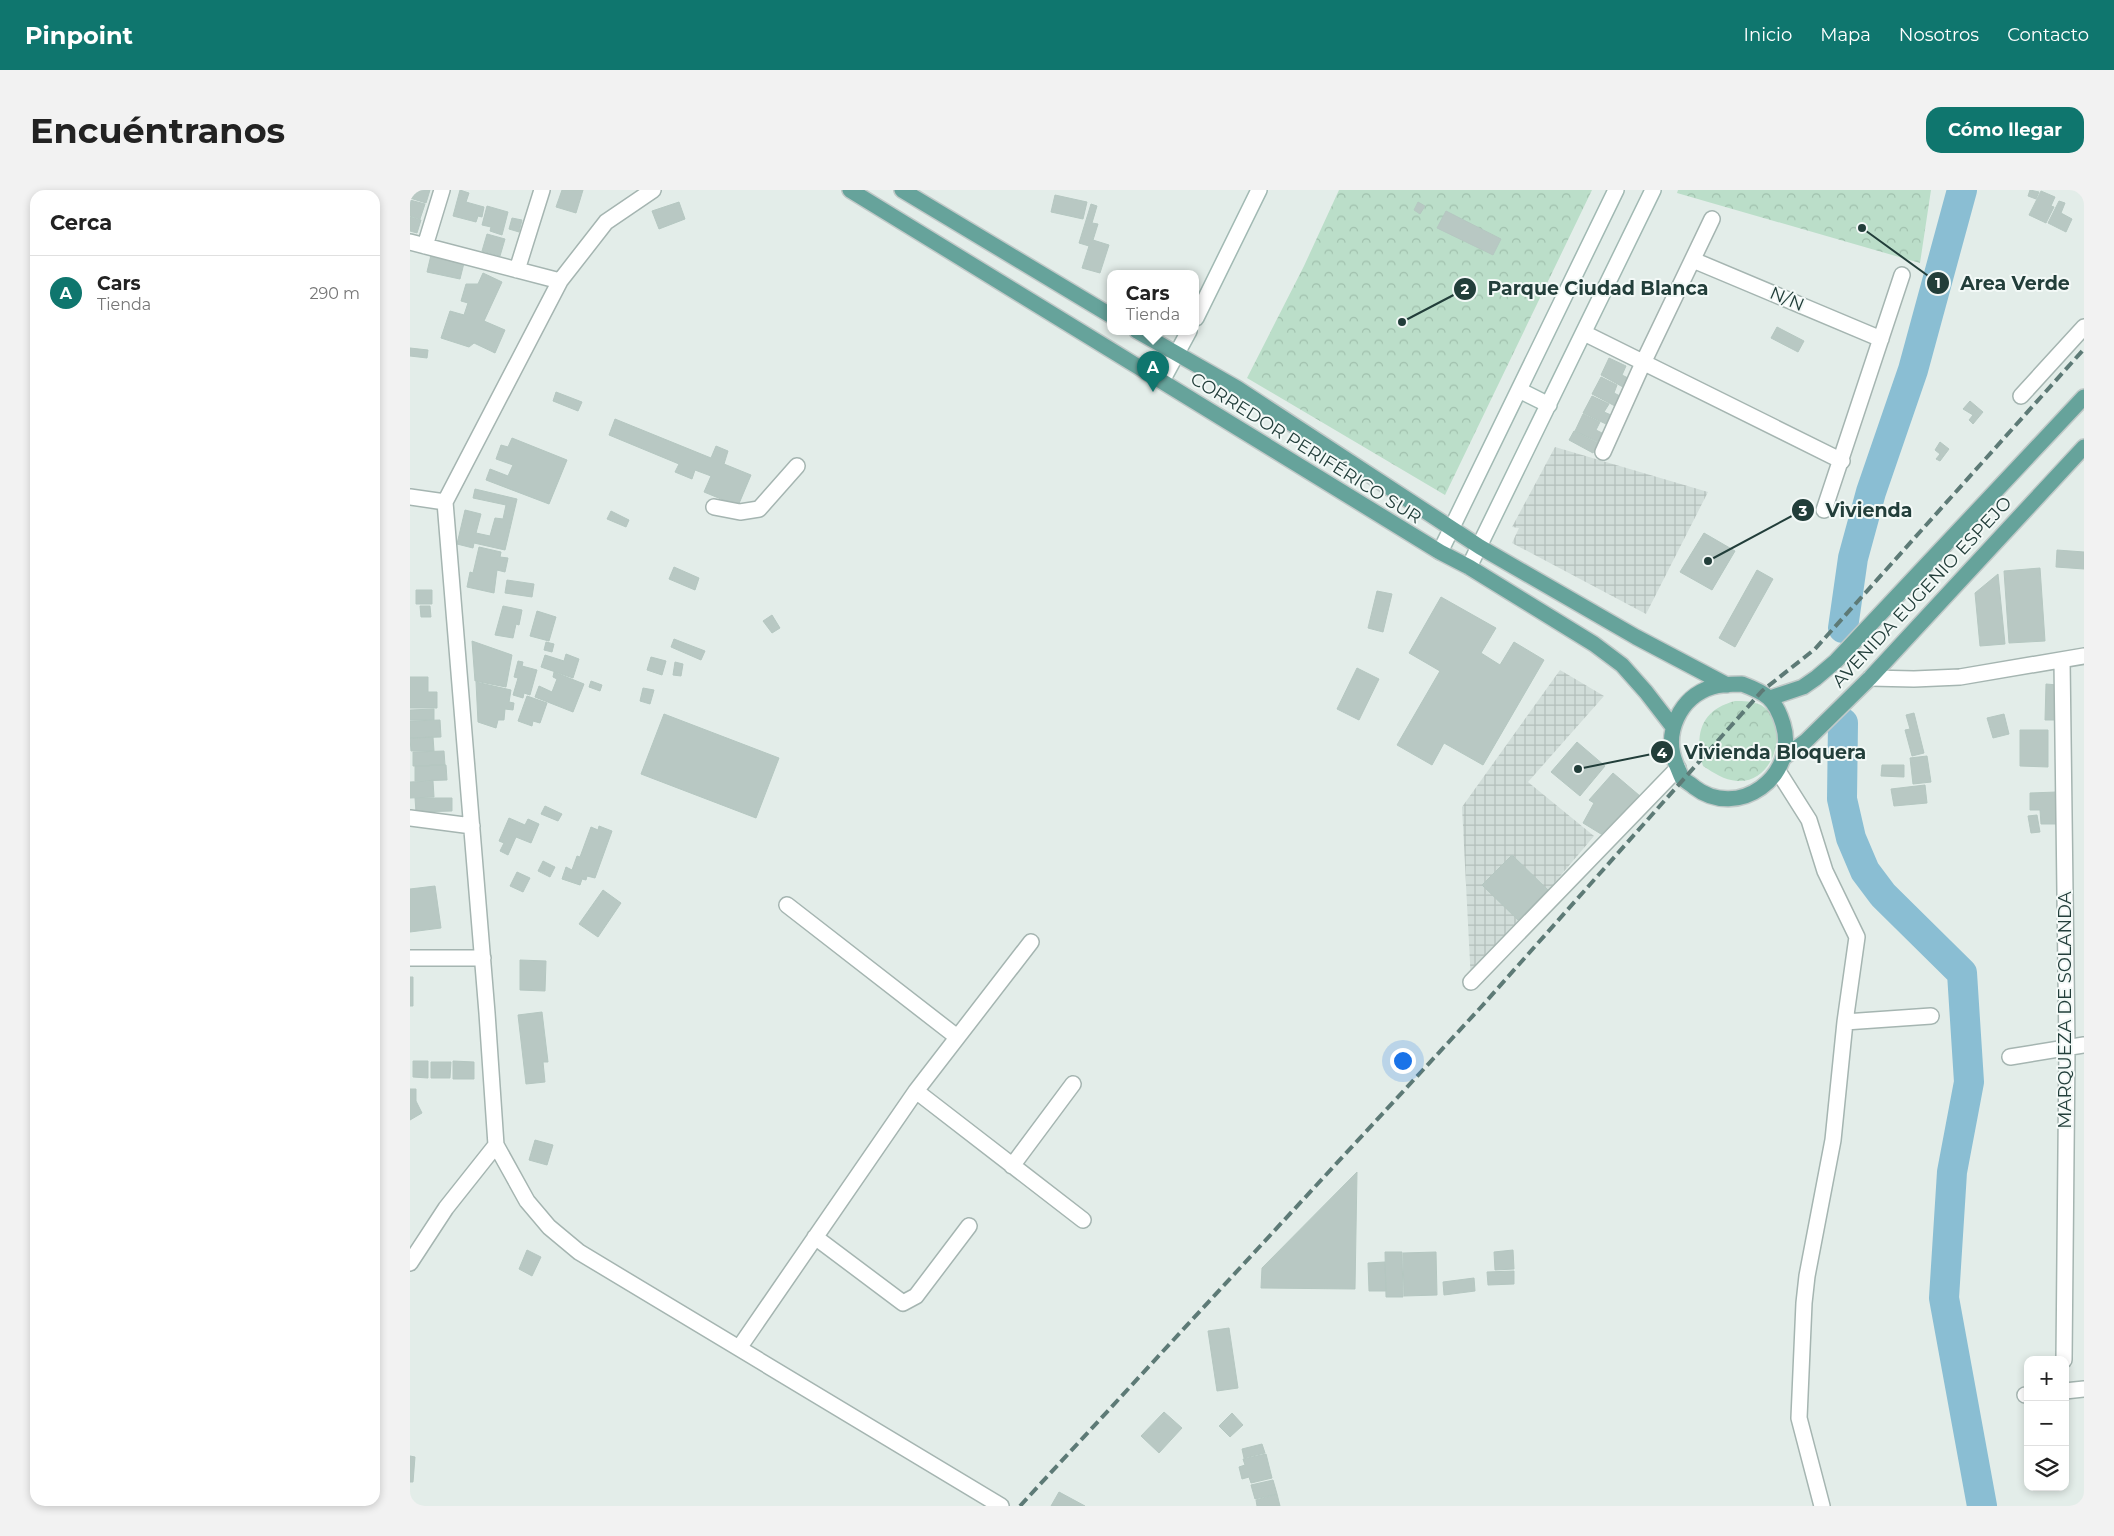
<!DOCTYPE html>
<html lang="es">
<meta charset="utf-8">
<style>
body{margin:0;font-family:Montserrat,sans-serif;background:#f2f2f2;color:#222}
.controls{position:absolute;right:15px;bottom:15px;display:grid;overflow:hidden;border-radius:10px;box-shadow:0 2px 8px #0003}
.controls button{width:45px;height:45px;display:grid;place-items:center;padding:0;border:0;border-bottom:1px solid #e0e0e0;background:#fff;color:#222;font:25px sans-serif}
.you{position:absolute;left:992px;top:870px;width:18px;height:18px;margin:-12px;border:4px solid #fff;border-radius:50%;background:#1a73e8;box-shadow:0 0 0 8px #1a73e833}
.badge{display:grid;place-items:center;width:32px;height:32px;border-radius:50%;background:#0f766e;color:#fff;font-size:16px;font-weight:700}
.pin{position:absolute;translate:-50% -41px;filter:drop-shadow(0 1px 2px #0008)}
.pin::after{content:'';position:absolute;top:26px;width:18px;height:15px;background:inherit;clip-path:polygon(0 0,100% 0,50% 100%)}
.popup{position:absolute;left:697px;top:80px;width:92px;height:65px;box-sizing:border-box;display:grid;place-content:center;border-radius:10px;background:#fff;filter:drop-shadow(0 1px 4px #0005);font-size:16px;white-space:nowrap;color:#767676}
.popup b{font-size:19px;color:#222}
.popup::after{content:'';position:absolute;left:50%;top:100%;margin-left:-10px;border:10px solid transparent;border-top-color:#fff}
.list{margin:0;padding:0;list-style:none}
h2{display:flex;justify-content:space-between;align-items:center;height:65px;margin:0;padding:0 20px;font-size:21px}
h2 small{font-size:16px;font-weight:400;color:#767676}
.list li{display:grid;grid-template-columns:32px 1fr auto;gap:15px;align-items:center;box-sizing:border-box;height:75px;padding:0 20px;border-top:1px solid #e0e0e0}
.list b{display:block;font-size:19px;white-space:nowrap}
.list p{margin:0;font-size:16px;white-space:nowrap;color:#767676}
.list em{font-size:16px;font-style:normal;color:#767676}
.icon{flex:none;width:28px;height:28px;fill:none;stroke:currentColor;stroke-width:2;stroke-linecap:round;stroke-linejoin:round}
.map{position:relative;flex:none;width:1674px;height:1316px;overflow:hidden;border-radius:15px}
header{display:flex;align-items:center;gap:30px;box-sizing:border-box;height:70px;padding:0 25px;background:#0f766e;color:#fff}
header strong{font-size:24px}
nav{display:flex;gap:28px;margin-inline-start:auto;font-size:18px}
.intro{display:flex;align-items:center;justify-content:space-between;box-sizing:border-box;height:120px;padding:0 30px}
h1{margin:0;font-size:35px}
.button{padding:12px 22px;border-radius:15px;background:#0f766e;color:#fff;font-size:18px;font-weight:700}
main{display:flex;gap:30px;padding:0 30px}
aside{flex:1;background:#fff;border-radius:15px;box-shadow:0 2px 8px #0003}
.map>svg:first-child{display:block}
.industrial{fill:url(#industrial-grid)}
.park{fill:url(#park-crowns)}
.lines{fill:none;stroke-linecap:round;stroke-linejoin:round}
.river{stroke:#8abed3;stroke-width:30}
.building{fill:#b8c8c3;stroke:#b5c7c1}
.street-casing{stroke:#a5b5b1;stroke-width:18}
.secondary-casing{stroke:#a1b9b3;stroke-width:18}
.primary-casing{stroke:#c1c9c8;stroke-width:18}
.street{stroke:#fff;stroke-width:15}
.secondary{stroke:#fff;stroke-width:15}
.primary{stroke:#66a39b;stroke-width:15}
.rail{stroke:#5d7a76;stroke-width:4;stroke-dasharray:10 5;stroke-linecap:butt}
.labels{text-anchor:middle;stroke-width:4;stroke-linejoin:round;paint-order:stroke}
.street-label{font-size:18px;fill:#223e3a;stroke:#f3f9f7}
.leader{fill:none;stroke:#223e3a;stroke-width:2}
.callout-dot{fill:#223e3a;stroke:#f3f9f7;stroke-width:2}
.mark-label{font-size:15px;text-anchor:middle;font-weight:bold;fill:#fff}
.callout-label{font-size:19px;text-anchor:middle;font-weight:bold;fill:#223e3a;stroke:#f3f9f7;stroke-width:4;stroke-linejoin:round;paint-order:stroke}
</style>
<header>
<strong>Pinpoint</strong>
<nav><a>Inicio</a><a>Mapa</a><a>Nosotros</a><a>Contacto</a></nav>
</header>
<div class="intro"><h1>Encuéntranos</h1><a class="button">Cómo llegar</a></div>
<main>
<aside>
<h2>Cerca<small></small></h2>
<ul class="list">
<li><span class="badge">A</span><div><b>Cars</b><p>Tienda</p></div><em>290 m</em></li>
</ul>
</aside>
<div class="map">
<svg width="1674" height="1316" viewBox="0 0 1674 1316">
<defs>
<pattern id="industrial-grid" width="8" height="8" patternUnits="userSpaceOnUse" patternTransform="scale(1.25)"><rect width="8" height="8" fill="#d1ddd9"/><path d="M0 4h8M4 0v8" fill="none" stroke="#b3bfbb"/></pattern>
<pattern id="park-crowns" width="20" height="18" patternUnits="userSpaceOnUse" patternTransform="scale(1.25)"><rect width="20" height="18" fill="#bbdec9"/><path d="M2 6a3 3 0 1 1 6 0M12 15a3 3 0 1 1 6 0" fill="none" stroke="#a0c0ad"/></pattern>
</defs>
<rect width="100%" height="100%" fill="#e3ede9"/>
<path class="industrial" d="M1145 257 1298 302 1236 424 1102 353 1109 338 1102 337Z
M1150 480 1194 506 1118 592 1184 646 1061 792 1052 617Z"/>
<path class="park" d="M929 0H1182L1035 305 837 188 894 76Z
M1268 0H1521L1510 73 1267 3Z
M1325 511C1334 511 1342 511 1351 515 1382 533 1365 594 1327 591 1314 590 1304 583 1293 576 1284 544 1291 520 1325 511Z"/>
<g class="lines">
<path class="river" d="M1433 438 1443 368 1461 302 1503 180 1552 0
M1433 533 1432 609 1441 648 1455 681 1473 705 1552 783 1559 892 1542 982 1534 1108 1572 1316"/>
</g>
<path class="building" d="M0 0H20L16 13 0 8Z
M50 0 59 3 56 12 74 17 72 27 68 26 66 32 43 26Z
M152 0H173L166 23 146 17Z
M1620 0 1629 2 1626 9 1618 6Z
M1631 1 1645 7 1641 16 1644 17 1636 33 1619 25Z
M645 5 677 12 673 29 641 22Z
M0 10 15 14 10 29 0 26Z
M1649 11 1655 13 1651 23 1662 29 1656 42 1638 33Z
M269 12 275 29 249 39 242 21Z
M1008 12 1015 16 1010 24 1004 20Z
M681 14 687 16 682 33 688 34 683 50 699 55 690 83 672 78 679 56 669 53Z
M77 16 98 22 92 45 80 41 81 37 72 35Z
M1036 21 1091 49 1083 65 1027 38Z
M0 27 11 30 7 43 0 41Z
M102 28 112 30 109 42 99 39Z
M77 44 95 49 90 66 72 61Z
M21 65 54 73 50 89 17 82Z
M73 83 92 92 74 131 95 140 85 163 64 153 59 157 31 148 40 121 54 125 58 113 51 111 56 94H68Z
M1367 137 1394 151 1388 162 1361 148Z
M0 158 18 160 17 168 0 166Z
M1199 168 1216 176 1212 185 1218 188 1213 197 1191 185Z
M1191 187 1207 195 1204 203 1210 206 1205 216 1182 204Z
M146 202 172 212 168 221 143 211Z
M1182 206 1199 214 1194 222 1201 225 1196 234 1173 223Z
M1560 211 1573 222 1563 234 1559 230 1563 225 1553 219Z
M1173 224 1190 232 1186 240 1192 243 1188 252 1165 241Z
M205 229 301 268 306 256 318 261 314 274 341 285 328 316 294 302 301 286 285 280 282 289 265 282 269 274 199 245Z
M1164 241 1188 253 1183 263 1159 250Z
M102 248 157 270 139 314 76 290 80 279 98 286 103 275 86 269 91 255 98 257Z
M1530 252 1539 259 1530 271 1526 269 1530 264 1525 260Z
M65 299 107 309 95 360 64 353 63 358 47 354 55 320 71 324 66 343 80 346 85 328 93 329 96 315 63 308Z
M201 321 219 330 216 337 197 329Z
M1294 343 1325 361 1302 400 1270 382Z
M69 357 91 362 90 367 98 368 95 382 87 380 84 403 57 397 60 382 63 383Z
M1647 360 1674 362V379L1646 377Z
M264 377 289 388 285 400 259 389Z
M1630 378 1635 451 1599 453 1594 381Z
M1347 380 1363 389 1325 457 1309 448Z
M1588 384 1595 454 1570 456 1565 403Z
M97 390 124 394 122 407 95 403Z
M6 400H22V414H6Z
M967 401 982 404 973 442 958 438Z
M1031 407 1086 438 1071 463 1090 475 1104 452 1134 470 1073 575 1034 553 1022 575 987 555 1030 481 999 463Z
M10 416H20L21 427H11Z
M93 416 112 420 109 435 106 434 103 448 85 445Z
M127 421 146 427 139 451 120 446Z
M362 425 370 438 362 443 353 431Z
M264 449 295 461 291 470 261 457Z
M62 451 102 465 96 497 65 491Z
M136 452 144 454 142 462 134 460Z
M156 464 169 469 163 488 131 477 135 465 154 471Z
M241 467 256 471 252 485 237 480Z
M108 471 113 472 112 476 127 480 120 505 114 503 113 508 103 505 108 488 104 487Z
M265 472 273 474 271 486 263 485Z
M947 478 969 489 949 530 927 519Z
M144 482 174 494 163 522 125 507 129 496 142 502 147 489 143 487Z
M0 487H18V502H27V518H0Z
M181 491 192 495 190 501 179 497Z
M66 492 101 500 99 512 104 513 103 520 95 519 94 530H88L86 538 68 532Z
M1636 494 1648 495 1647 530H1635Z
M233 498 244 500 240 514 230 511Z
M117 506 137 513 130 533 123 531 122 536 108 531Z
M24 519V530H0V520Z
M1504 523 1514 563 1502 566 1495 540 1500 539 1496 525Z
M254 524 369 568 346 628 231 584Z
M1594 524 1599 544 1583 548 1577 528Z
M30 530 31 547 0 548V531Z
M1610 540H1638V577L1610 576Z
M23 547 24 561H1L0 548Z
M1167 552 1195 576 1170 606 1141 582Z
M34 561 35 575 3 576V562Z
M1517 566 1521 592 1503 594 1500 568Z
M36 575 37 590 5 591V576Z
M1472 575H1494V587L1471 586Z
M1203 583 1230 606 1191 644 1173 633 1184 613 1179 610Z
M23 591 24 607 0 608V592Z
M1515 595 1517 613 1484 616 1481 599Z
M1647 602 1648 634H1631L1630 620H1620V603Z
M5 608H42V621L6 622Z
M135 616 152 624 148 631 131 624Z
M1627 625 1630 642 1621 643 1618 626Z
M99 628 115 635 118 629 129 634 121 653 106 647 98 665 90 661 94 653 89 651Z
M189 636 202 641 185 688 177 686 176 690 172 689 170 695 152 689 156 677 162 680 167 666 170 667 181 637 188 640Z
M1102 665 1138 700 1108 730 1072 695Z
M133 671 145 677 140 687 128 681Z
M107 682 120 688 113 702 100 696Z
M25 696 31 738 0 742V699Z
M193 700 211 713 188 747 169 734Z
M110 770 136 771 135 801 110 800Z
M0 787H3V816H0Z
M132 822 138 872H133L135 892 116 894 108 825Z
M3 871H18V888L3 887Z
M43 871 64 872V889H43Z
M21 872H41L40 888H21Z
M0 899H6V911L12 923 0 930Z
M125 950 143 955 137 975 119 970Z
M947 982 945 1099 851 1098 852 1078Z
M117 1060 131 1067 122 1086 109 1079Z
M1103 1060 1104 1079 1085 1080 1084 1062Z
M975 1062H992L993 1107H976Z
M1026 1062 1027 1105 994 1106 993 1063Z
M975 1072 976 1101H959L958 1073Z
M1104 1081V1094L1078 1095 1077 1082Z
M1064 1088 1065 1101 1034 1105 1033 1092Z
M819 1138 828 1198 807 1201 798 1141Z
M754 1222 772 1238 749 1263 731 1246Z
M822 1223 833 1235 820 1247 809 1236Z
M852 1254 855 1263 834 1268 832 1259Z
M856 1264 862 1288 841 1293 839 1287 832 1289 829 1277 835 1275 833 1269Z
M0 1266 5 1267 3 1292H0Z
M863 1290 867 1304 845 1309 841 1295Z
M649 1302 675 1316H641Z
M867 1304 870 1316H847L846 1310Z"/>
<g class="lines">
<g class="street-casing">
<path id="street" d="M0 52 150 91
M15 56 32 0
M1283 70 1471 149
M107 80 132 0
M1174 143 1432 271
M1611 206 1674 137
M1193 262 1233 173 1302 29
M0 307 35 312
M304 317 330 322 349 319 387 276
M1414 320 1492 85
M1652 470 1657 858 1654 1170
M1460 488 1504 489 1550 487 1674 466
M1368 581 1399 630 1415 681 1447 747 1435 832 1423 950 1397 1086 1394 1113 1389 1228 1412 1316
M0 628 62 636
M377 715 547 847
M0 768H73
M1061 792 1268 578
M1435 832 1521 826
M1600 867 1674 855
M506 901 673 1030
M86 955 117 1011 139 1037 169 1062 591 1316
M602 976 663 894
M405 1047 493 1113 506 1106 559 1036
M0 1073 36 1018 86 955 77 823 35 312 150 91 196 32 243 0
M329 1158 506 901 621 752
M1655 1201 1674 1199
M1615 1205H1618"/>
</g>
<g class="secondary-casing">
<path id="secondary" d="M786 128 849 0
M752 191 779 141
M1109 200 1139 215
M1030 362 1206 0
M1059 377 1243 0"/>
</g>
<g class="primary-casing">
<path id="primary" d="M440 0 1030 362 1059 377 1184 454 1212 475 1236 502 1263 537
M492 0 700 125
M727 141 827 198 1070 357 1226 447 1317 495
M1332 494C1356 503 1365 508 1373 534 1389 586 1328 631 1284 597 1281 594 1275 591 1272 588 1270 584 1268 578 1266 574 1253 543 1270 507 1302 497 1311 494 1322 494 1332 494Z
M1360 508 1393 497 1406 488 1426 471 1674 207
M1373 568 1396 551 1460 488 1674 257"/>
</g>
<use href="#street" class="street"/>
<use href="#secondary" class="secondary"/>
<use href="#primary" class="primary"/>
<path class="rail" d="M610 1316 1072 816 1352 501 1405 459 1674 159"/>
</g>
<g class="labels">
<g class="street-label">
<text transform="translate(1377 109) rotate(23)" y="6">N/N</text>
<text transform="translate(896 258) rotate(32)" y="6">CORREDOR PERIFÉRICO SUR</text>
<text transform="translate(1512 402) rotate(-47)" y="6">AVENIDA EUGENIO ESPEJO</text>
<text transform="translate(1655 820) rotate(-90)" y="6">MARQUEZA DE SOLANDA</text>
</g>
</g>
<path class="leader" d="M1452 38L1528 93M992 132L1055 99M1298 371L1393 320M1168 579L1252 562"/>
<g class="callout-dot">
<circle cx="1452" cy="38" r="5"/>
<circle cx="992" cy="132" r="5"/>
<circle cx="1298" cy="371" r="5"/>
<circle cx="1168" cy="579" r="5"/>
<circle cx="1528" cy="93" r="12"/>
<circle cx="1055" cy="99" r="12"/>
<circle cx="1393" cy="320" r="12"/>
<circle cx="1252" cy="562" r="12"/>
</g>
<g class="mark-label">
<text x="1528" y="98">1</text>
<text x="1055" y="104">2</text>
<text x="1393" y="326">3</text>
<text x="1252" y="568">4</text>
</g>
<g class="callout-label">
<text x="1605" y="100">Area Verde</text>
<text x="1188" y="105">Parque Ciudad Blanca</text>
<text x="1459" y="327">Vivienda</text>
<text x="1365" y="569">Vivienda Bloquera</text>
</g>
</svg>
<div class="controls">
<button>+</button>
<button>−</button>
<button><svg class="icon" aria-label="layers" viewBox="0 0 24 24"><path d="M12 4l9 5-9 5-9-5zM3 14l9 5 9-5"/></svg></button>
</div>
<div class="you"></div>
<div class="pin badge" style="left:743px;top:202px">A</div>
<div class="popup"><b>Cars</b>Tienda</div>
</div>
</main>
